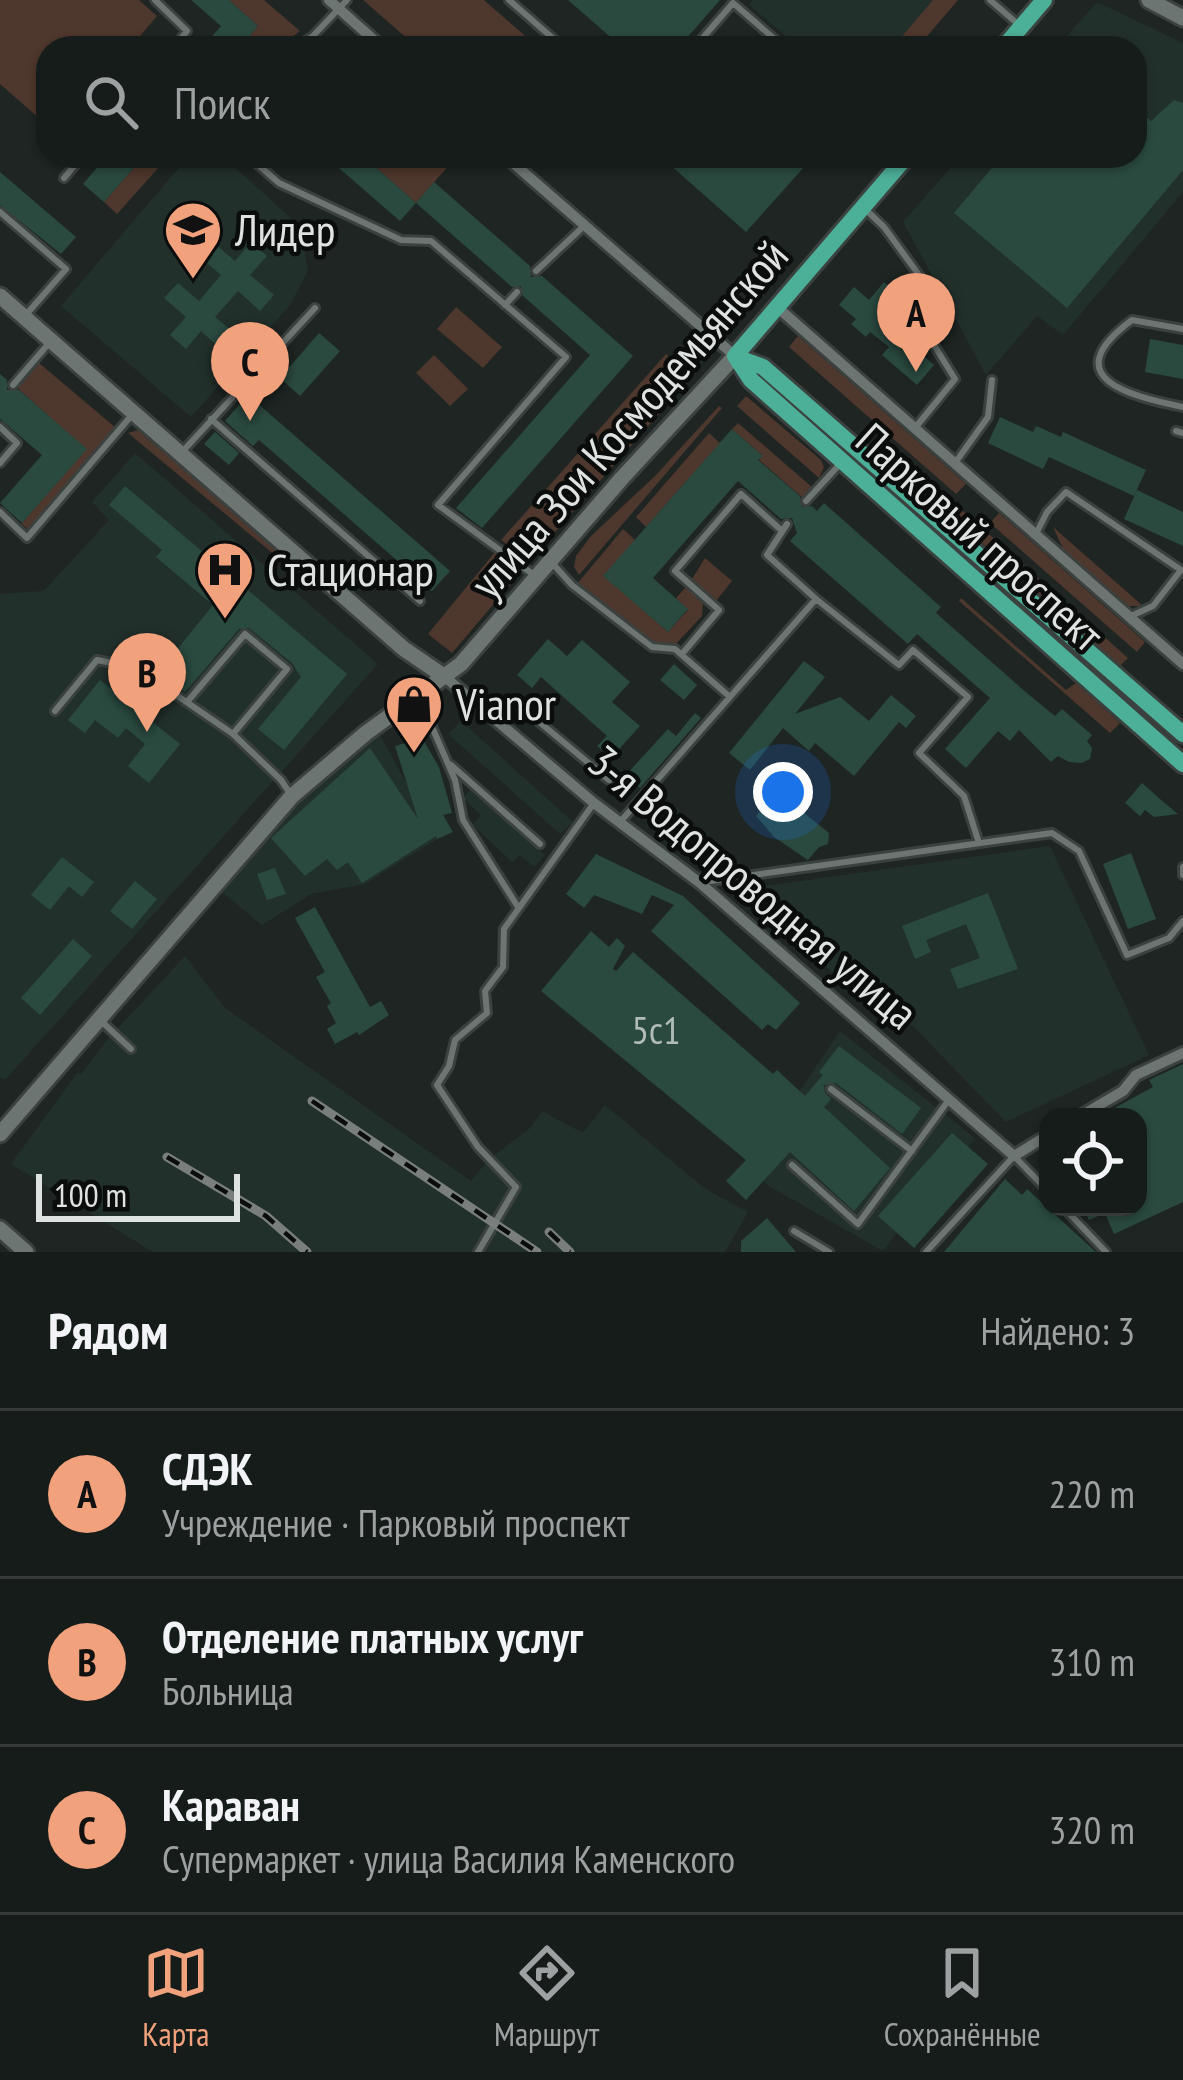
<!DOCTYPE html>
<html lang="ru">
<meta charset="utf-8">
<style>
body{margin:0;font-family:"PT Sans Narrow",sans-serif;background:#232927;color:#f1f3f6}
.controls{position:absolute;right:36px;bottom:36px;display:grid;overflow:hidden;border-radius:24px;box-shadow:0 3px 9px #0004}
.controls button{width:108px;height:108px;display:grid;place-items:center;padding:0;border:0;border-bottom:3px solid #353a39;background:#161c1a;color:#f1f3f6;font:60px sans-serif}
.scale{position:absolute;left:36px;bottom:30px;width:204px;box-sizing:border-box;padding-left:12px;border:6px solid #dee2e1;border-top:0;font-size:33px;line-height:42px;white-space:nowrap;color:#dee2e1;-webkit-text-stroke:9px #0a0d0c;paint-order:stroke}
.you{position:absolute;left:783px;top:792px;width:42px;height:42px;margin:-30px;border:9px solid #fff;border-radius:50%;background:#1a73e8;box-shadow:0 0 0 18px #1a73e833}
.badge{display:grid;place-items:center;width:78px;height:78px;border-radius:50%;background:#f1a17b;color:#111;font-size:39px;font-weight:700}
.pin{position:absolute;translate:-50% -99px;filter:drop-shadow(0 3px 6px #0008)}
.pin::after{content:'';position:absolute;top:63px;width:42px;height:36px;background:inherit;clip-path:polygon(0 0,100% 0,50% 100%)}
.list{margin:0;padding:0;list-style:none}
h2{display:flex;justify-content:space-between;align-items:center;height:156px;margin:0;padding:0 48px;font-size:51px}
h2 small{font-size:39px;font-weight:400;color:#9ea1a2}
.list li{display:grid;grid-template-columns:78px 1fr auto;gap:36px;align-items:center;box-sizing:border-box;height:168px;padding:0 48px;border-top:3px solid #353a39}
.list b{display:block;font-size:45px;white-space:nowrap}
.list p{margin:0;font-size:39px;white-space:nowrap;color:#9ea1a2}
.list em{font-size:39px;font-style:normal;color:#9ea1a2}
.icon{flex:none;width:66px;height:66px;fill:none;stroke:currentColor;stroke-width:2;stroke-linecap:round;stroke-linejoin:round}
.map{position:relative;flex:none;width:1183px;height:1252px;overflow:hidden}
.search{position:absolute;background:#161c1a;box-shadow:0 3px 9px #0004;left:36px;right:36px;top:36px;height:132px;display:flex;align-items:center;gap:30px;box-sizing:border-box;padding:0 42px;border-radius:36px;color:#9ea1a2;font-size:45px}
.sheet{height:660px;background:#161c1a}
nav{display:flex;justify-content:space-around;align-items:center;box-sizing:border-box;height:168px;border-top:3px solid #353a39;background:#161c1a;font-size:33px;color:#9ea1a2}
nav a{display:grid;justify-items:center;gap:6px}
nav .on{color:#f1a17b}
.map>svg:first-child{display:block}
.built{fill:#22302b}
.green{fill:#4e372c}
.building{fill:#2a4a40}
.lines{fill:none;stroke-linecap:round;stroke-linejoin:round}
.lane-casing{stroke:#3b413f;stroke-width:12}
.street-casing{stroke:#3b413f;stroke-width:16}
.secondary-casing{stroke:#3b413f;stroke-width:21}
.primary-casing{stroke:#3b413f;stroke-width:22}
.lane{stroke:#6d7572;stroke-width:6}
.street{stroke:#6d7572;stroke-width:10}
.secondary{stroke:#6d7572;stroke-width:15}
.primary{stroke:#4caf98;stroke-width:16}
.rail-casing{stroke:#7a7f7e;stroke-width:9}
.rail{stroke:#0a0d0c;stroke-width:4.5;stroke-dasharray:14;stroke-linecap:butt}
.labels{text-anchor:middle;stroke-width:9;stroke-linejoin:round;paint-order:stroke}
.number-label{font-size:39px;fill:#b1bcb9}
.poi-label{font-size:45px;fill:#dee2e1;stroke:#0a0d0c;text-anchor:start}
.street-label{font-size:45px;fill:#dee2e1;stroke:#0a0d0c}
</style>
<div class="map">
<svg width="1183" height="1252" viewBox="0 0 1183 1252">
<rect width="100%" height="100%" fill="#1e2523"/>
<path class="built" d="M753 0H933L892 48H800L749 5Z
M1097 2 1183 43V192L1063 335 1037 316 986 375 903 222 961 156H1135V48H1056Z
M189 156H222L300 226 308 271 290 305 191 417 61 306Z
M135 453 378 664 6 1079 0 1078V594L44 591 109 520 92 502Z
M461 721 573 822 560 834 448 734Z
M379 733 437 839 365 884 311 894 262 925 218 889 312 790Z
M470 790 545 855 534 867 520 855 512 862 473 825 481 815 463 798Z
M1050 846 1149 1055 1006 1122 897 1010 870 1005 738 890Z
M185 956 225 1008 471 1181 489 1159 529 1129 542 1111 583 1133 605 1105 704 1188 748 1212 725 1252H153L11 1164 77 1073 81 1074 107 1040Z
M840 1031 976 1139 946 1168 883 1251 767 1185 750 1165Z"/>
<path class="green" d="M0 0H139L157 16 130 48H48V126L0 84Z
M229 0H264L300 31 278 48H239L258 26Z
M363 0H484L539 48H418Z
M933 0H958L917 48H892Z
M144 156H169L117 214 104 202Z
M363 156H441L450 164 416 203Z
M456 307 502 347 483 368 437 329Z
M798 336 966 484 956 494 789 347Z
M666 354 691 378 530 560 501 540Z
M434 355 468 389 450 406 416 373Z
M38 362 116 428 28 529 21 524 86 449 16 387Z
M746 396 821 460 824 467 819 478 737 406Z
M719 406 722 408 579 575 574 567 576 556 591 536 655 476Z
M738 423 813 488 804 499 759 460 762 455 732 429Z
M142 429 289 557 295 572 128 433Z
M709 433 720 443 646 527 636 517Z
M931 488 946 496 1128 658 1120 666 946 511Z
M999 513 1145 642 1137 652 990 523Z
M1053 527 1143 606H1128L1063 549Z
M623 529 635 540 604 576 668 632 688 610 676 598 686 587 703 604 702 616 673 647 652 645 577 584Z
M495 552 522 571 452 653 428 634Z
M705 558 732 581 716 601 692 579Z
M961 598 1066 690 1076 683 1120 723 1110 733 959 601Z"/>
<path class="building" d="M191 0H229L258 26 239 48H202L221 26Z
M568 0H720L678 48H623Z
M1174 100 1183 103V170L1067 308 954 213 1002 156H1135V107L1151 121Z
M107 156H144L104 202 83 184Z
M325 156H363L416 203 400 221Z
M660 156H814L746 232Z
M0 172 76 237 61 254 0 205Z
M434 182 530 266 531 277 542 276 633 356 482 528 456 508 590 355 523 296 521 286 512 287 416 203Z
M251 242 267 256 250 275 274 295 260 311 238 291 215 317 237 335 223 351 201 331 186 349 170 335 186 317 164 298 178 283 199 301 221 275 201 258 214 243 235 261Z
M884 282 903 298 887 316 904 330 899 335 934 365 917 385 882 355 889 347 870 332 866 337 858 330 851 324 856 319 839 305 854 287 869 300Z
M319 333 340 351 300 396 280 378Z
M1150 339 1183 345V379L1145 372Z
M0 374 7 380V390H19L87 449 22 523 0 503 42 455 0 419Z
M248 395 450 571 432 591 259 440 253 446 225 421Z
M1000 417 1033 432 1036 426 1061 437 1063 432 1146 470 1134 496 1049 457 1043 469 988 443Z
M732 429 763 456 758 460 800 496 802 507 812 506 817 511 824 503 941 607 936 613 1028 694 1055 716 1062 709 1092 735 1087 741 1092 748 1090 759 1082 763 1069 762 1058 756 1051 762 1019 730 1010 741 998 731 966 768 945 749 990 698 917 634 908 644 790 541 797 533 792 518 781 519 738 481 653 578 688 609 668 632 603 576Z
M215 432 239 453 229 465 204 444Z
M125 486 347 674 284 750 258 729 301 677 292 663 249 628 239 629 185 692 158 673 213 605 156 557 162 550 109 505Z
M1137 490 1183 512V546L1124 519Z
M548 639 567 656 582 640 630 682 612 702 640 726 611 758 597 746 607 736 541 677 532 688 517 675Z
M804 661 825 677 795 714 840 697 869 721 891 695 916 716 906 728 899 722 854 776 815 743 809 751 783 728 750 770 729 753Z
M674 664 697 685 684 700 660 680Z
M100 680 180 744 149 783 128 766 145 744 126 728 118 738 95 720 85 733 68 720Z
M695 713 701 718 640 788 626 775 668 729 676 736Z
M422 738 439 767 452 813 443 815 453 832 437 839 436 836 362 883 348 862 337 870 327 859 305 876 271 838 370 748 418 819 395 746Z
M1142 783 1160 799 1178 814 1154 817 1145 810 1140 816 1125 803Z
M777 791 829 833 828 844 819 847 808 860 774 837 756 816Z
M1131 853 1156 919 1128 929 1103 864Z
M596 854 683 896 800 1003 776 1030 768 1024 762 1030 651 931 674 905 652 895 642 914 594 895 584 908 566 894Z
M62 857 94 882 82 897 69 886 50 910 31 895Z
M275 868 286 894 267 900 257 874Z
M135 881 157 899 132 929 110 911Z
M988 893 1018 969 958 989 950 969 980 958 966 924 926 940 931 952 915 959 902 926Z
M315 907 370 1007 381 1001 389 1015 359 1035 357 1032 335 1044 327 1029 336 1023 327 1006 331 1003 316 977 325 972 295 918Z
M591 931 609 947 617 938 625 946 613 969 616 971 633 952 773 1074 777 1070 805 1096 823 1075 819 1072 839 1046 921 1108 902 1134 836 1083 824 1085 825 1093 831 1099 824 1107 890 1168 854 1211 790 1152 746 1200 726 1181 746 1160 541 991Z
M73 939 92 956 40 1015 21 998Z
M1183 1064V1202L1114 1234 1105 1213 1089 1220 1083 1207H1138V1117H1098L1153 1087 1149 1080Z
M952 1133 988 1164 914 1248 878 1216Z
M1005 1179 1022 1195 1027 1189 1096 1252H944Z
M767 1218 796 1252H741V1241Z"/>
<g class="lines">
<g class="lane-casing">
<path id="lane" d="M155 0 187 31 173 48
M509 0 556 41 553 48
M990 0 1019 25
M294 48 313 36 347 0
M694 48 733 3 785 48
M248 156 279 183 401 240 431 241 566 357 438 505 534 575
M64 178 83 156
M865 209 884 227 924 282 927 292 921 324 955 379 915 428
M0 212 66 269 24 317
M536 271 584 226
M505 305 517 292
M1183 329 1132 320C1054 378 1130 396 1183 407
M13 385 50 342
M211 419 420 601
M0 427 17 443 0 463
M1176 431 1183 433
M183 451 315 308
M955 463 988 417 992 380
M806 501 840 464
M0 512 27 538 131 416
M1036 534 1047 512 1066 492 1181 570 1153 606 1131 616
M553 564 572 585 652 647 675 649 730 697
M816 599 899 665 913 650 968 697 919 753 964 796 979 843
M682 654 719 610 675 571 741 494 781 530
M420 699 455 780 463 820 518 907
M187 702 245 634 287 669 233 734
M485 707 526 711 609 780
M55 711 97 660 137 668 233 734 281 780 291 795
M451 765 540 844
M621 821 816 599 767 555 787 524
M1183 867V875
M703 882 1052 833 1079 851 1127 955 1169 938 1183 921
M100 1020 131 1049
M831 1089 912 1151
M792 1165 858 1224 948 1101
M1063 1207 1106 1252
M794 1231 829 1252
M478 1252 516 1187 478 1147 437 1085 449 1066 455 1040 487 1013 485 991 503 967 504 929 594 803
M926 1252 1014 1156 1048 1191"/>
</g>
<g class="street-casing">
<path id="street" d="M329 0 383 48
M505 156 735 356
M777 307 1183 664
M445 677 594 803 700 883 1014 1156 1048 1135
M1079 1117 1123 1091 1136 1075 1183 1053"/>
</g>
<g class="secondary-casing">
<path id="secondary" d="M1149 0 1183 18
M0 296 404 649 445 677
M0 1134 292 796 366 733 461 664 622 478 735 356
M0 1229 26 1252"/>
</g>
<g class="primary-casing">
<path id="primary" d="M1003 48 1044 0
M735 356 751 380 1183 764
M735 356 907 156
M736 357 763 367 1183 734"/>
</g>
<use href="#lane" class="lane"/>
<use href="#street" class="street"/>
<use href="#secondary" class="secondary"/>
<use href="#primary" class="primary"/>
<g class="rail-casing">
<path id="rail" d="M312 1101 537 1252
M167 1157 266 1216 307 1252
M549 1232 570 1252"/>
</g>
<use href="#rail" class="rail"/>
</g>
<defs>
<g id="school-pin" transform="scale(3)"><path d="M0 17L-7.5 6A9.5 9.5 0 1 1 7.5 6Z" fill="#f1a17b" stroke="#0a0d0c"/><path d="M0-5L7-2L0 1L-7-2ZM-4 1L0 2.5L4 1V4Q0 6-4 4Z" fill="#111"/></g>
<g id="hospital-pin" transform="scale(3)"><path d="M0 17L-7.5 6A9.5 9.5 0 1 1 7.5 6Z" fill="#f1a17b" stroke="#0a0d0c"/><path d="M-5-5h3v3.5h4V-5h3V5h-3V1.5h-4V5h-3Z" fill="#111"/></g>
<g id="shop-pin" transform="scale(3)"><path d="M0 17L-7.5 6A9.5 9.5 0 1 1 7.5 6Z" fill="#f1a17b" stroke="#0a0d0c"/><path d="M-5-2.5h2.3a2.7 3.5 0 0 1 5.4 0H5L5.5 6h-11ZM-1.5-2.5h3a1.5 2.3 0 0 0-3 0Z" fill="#111"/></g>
</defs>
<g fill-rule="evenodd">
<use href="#school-pin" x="193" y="230"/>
<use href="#hospital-pin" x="225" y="570"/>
<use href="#shop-pin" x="414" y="704"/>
</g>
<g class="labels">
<g class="number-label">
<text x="656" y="1044">5с1</text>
</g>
<g class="poi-label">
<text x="235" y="246">Лидер</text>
<text x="267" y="586">Стационар</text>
<text x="456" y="720">Vianor</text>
</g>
<g class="street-label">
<text transform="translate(629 419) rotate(-49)" y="16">улица Зои Космодемьянской</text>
<text transform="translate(980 537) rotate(42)" y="16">Парковый проспект</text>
<text transform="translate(753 887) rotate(40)" y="16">3-я Водопроводная улица</text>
</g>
</g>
</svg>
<div class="controls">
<button><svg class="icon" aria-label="locate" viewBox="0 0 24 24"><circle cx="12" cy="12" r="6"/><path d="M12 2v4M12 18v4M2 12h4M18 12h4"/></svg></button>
</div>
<div class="scale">100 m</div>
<div class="you"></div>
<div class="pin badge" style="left:916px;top:372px">A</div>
<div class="pin badge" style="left:147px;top:732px">B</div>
<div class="pin badge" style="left:250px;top:421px">C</div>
<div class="search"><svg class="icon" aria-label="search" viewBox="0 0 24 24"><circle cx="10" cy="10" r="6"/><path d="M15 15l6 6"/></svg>Поиск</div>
</div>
<section class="sheet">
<h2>Рядом<small>Найдено: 3</small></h2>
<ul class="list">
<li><span class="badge">A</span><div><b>СДЭК</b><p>Учреждение · Парковый проспект</p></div><em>220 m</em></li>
<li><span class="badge">B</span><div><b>Отделение платных услуг</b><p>Больница</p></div><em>310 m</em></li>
<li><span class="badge">C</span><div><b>Караван</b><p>Супермаркет · улица Василия Каменского</p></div><em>320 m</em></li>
</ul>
</section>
<nav>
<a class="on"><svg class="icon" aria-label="map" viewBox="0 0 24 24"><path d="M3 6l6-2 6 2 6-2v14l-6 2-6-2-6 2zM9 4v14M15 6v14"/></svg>Карта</a>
<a><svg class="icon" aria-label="directions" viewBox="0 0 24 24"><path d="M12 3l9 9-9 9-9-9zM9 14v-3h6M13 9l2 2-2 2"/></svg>Маршрут</a>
<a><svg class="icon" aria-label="saved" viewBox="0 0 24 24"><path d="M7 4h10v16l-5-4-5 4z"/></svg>Сохранённые</a>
</nav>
